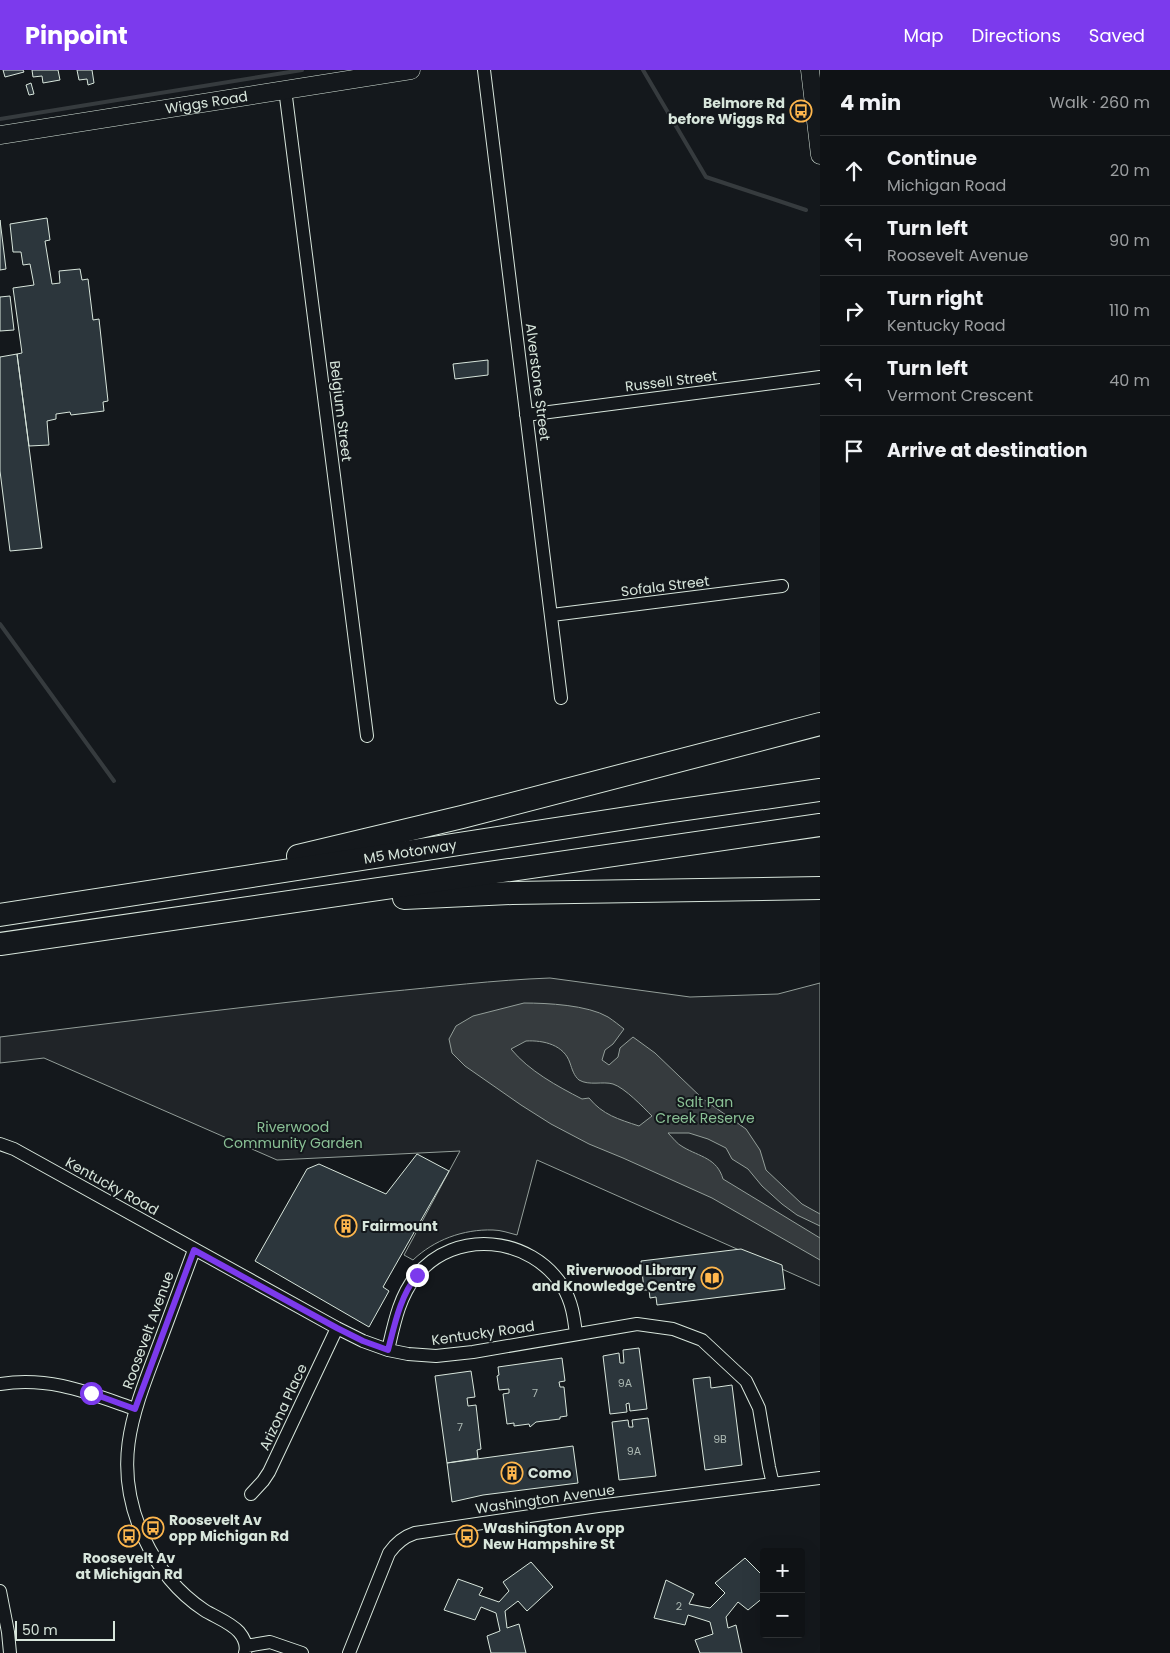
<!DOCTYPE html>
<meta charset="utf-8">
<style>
body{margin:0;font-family:Poppins,sans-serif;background:#1d2022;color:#f1f3f6}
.controls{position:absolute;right:15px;bottom:15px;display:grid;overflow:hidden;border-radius:5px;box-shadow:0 5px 20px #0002}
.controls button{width:45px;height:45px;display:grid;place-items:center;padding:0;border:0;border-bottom:1px solid #2f3234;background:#0f1215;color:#f1f3f6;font:25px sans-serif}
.scale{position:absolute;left:15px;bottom:12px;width:100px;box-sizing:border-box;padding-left:5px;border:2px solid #d8e6dc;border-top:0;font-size:14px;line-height:18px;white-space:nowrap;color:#d8e6dc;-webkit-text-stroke:4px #14181c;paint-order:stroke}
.stop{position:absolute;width:15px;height:15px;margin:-11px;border:4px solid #7c3aed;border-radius:50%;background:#fff}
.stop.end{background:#7c3aed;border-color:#fff;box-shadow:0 1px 5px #0008}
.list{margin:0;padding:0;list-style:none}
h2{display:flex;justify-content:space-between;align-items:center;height:65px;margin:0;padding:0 20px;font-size:21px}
h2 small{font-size:16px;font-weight:400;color:#9b9ea0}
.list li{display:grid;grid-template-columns:32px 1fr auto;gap:15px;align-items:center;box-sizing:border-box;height:70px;padding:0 20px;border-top:1px solid #2f3234}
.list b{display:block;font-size:19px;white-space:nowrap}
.list p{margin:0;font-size:16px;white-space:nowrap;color:#9b9ea0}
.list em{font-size:16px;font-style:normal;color:#9b9ea0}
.icon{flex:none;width:28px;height:28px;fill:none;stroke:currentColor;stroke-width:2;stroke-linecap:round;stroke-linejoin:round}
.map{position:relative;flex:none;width:820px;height:1583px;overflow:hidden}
header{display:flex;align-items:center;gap:30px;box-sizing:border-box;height:70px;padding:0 25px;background:#7c3aed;color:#fff}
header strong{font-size:24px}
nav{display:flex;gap:28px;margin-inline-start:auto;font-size:18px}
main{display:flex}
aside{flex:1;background:#0f1215}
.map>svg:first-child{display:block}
.green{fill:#202428;stroke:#939e99}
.water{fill:#363b3e;stroke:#939e99;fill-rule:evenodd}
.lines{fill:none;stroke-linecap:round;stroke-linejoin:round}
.stream{stroke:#363b3e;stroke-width:4}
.building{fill:#2c363c;stroke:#d8e6dc}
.minor-casing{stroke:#d8e6dc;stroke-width:14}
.secondary-casing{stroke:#d8e6dc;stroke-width:19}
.motorway-casing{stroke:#d8e6dc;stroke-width:24}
.minor{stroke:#14181c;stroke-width:12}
.secondary{stroke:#14181c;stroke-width:18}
.motorway{stroke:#14181c;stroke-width:22}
.route{stroke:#7c3aed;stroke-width:6}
.labels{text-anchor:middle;stroke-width:4;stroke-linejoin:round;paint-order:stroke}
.number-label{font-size:11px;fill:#adbab4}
.street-label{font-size:14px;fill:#d8e6dc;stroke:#14181c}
.poi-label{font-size:14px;font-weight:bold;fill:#d8e6dc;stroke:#14181c;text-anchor:start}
.park-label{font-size:14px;fill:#8ac095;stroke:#14181c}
</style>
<header>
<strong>Pinpoint</strong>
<nav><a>Map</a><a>Directions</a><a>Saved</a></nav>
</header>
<main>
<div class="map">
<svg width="820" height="1583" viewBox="0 0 820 1583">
<rect width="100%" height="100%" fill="#14181c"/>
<path class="green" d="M550 908 690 927 778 924 820 913V1216L537 1090 517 1165C509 1163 501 1160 493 1160 463 1159 434 1170 413 1190L404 1185 460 1081 277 1090 44 988 0 993V967C128 951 256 935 384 922 439 917 494 910 550 908Z"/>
<path class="water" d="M524 933C547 933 588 935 608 947 614 951 619 955 624 959L613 974 605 980 602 990 609 995 618 987 620 978 633 967 655 983 703 1029 746 1059 760 1080 766 1100 802 1134 820 1144V1156L797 1145 782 1134 762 1116 748 1099 732 1089 726 1078 708 1069 689 1063H668C673 1068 677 1074 683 1077 700 1087 717 1088 723 1109L820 1168V1190L712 1128 623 1088 589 1074 551 1054 521 1035 465 996 452 983 449 969 456 956 473 946ZM526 971C544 970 564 975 570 993 572 999 574 1006 579 1010 589 1016 603 1011 613 1014 625 1018 643 1037 652 1046L639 1056C618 1049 603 1045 589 1028L582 1029C557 1016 529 1001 511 979Z"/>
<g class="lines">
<path class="stream" d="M643 0 706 107 806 140
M0 49 302 0
M0 554 114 711"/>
</g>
<path class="building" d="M3 0H23L24 2 5 7Z
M32 0H58L60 10 43 13 42 6 33 7Z
M77 0H92L94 13 88 15 87 9 79 10Z
M31 13 34 24 29 25 26 15Z
M47 148 50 170 45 171 52 214 60 213 59 201 80 199 82 210 88 209 93 250 99 249 108 331 103 332 104 341 71 345 70 342 56 344V349L47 351 49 375 29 376 17 284 22 283 13 218 34 215 30 194 23 195 21 182H13L10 154Z
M0 150 6 199 0 200Z
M10 226 14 260 0 261V227Z
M17 284 42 478 10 481 0 401V287Z
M488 290V305L455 309 453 294Z
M417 1084 449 1101 383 1217 389 1221 369 1257 255 1191 307 1099 319 1094 386 1124Z
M741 1179 782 1195 785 1219 657 1235 656 1227 650 1228 649 1220H644L641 1191Z
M639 1278 647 1339 630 1341 629 1333 626 1334 627 1342 610 1344 603 1286 619 1283 620 1293H624L623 1280Z
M562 1288 565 1311 559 1312 560 1317H564L567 1346 560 1347V1349L536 1352 530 1357 529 1354 514 1356V1353L507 1354 503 1324 509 1323V1319L499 1320 497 1306 499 1305 498 1297Z
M471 1301 475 1327 467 1328 468 1336 476 1335 481 1379 477 1380 478 1388 447 1393 435 1306Z
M710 1307 711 1318 732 1315 742 1395 705 1400 693 1309Z
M648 1348 656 1406 619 1410 612 1352 628 1350 629 1357H633L632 1350Z
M573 1376 578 1413 483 1425 452 1432 447 1393Z
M745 1488 764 1507V1527L748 1540 738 1532 726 1547 728 1558 736 1555 742 1583H700L695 1570 713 1564 710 1552 688 1545 685 1555 654 1548 666 1510 694 1524 689 1534 710 1538 725 1523 715 1513Z
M531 1492 553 1517 527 1541 518 1531 505 1541 507 1558 519 1554 526 1583H491L487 1566 500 1561 496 1543 481 1537 475 1550 444 1540 458 1509 483 1518 479 1525 499 1532 509 1521 503 1512Z"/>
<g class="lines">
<g class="minor-casing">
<path id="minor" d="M484 0 561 628
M285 19 367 666
M526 345 820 307
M552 545 782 516
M0 1074 14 1079 337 1258 363 1271 388 1280 408 1284 436 1286 473 1282 637 1254 673 1259 702 1270 746 1311 759 1338 769 1397 773 1414
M194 1180C182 1212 170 1245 158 1277 132 1345 111 1396 144 1468 157 1496 177 1522 204 1540 215 1547 230 1552 239 1562 244 1568 247 1576 245 1583
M388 1280C394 1254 399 1227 416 1206 455 1158 531 1166 563 1217 572 1232 574 1247 576 1264
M0 1314C50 1306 89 1323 135 1339
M251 1424 263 1411 269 1402 337 1258
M0 1521 8 1562 10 1583
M246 1576 270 1572 302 1583
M349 1583 389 1483C396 1473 403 1467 415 1463L598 1436 820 1408"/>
</g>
<g class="secondary-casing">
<g id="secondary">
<path d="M810 0 820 85"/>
<path id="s1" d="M0 65 411 0"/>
</g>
</g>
<g class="motorway-casing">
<g id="motorway">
<path d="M298 786 462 747 820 654"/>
<path d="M404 828 512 823 820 818"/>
<path id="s2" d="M0 845 666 742 820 720"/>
<path d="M0 874 820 755"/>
</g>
</g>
<use href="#minor" class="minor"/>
<use href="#secondary" class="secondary"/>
<use href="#motorway" class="motorway"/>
</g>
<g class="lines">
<path class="route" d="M91 1323 135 1339 194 1180 337 1258 363 1271 388 1280C395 1253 400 1227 417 1205"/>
</g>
<defs>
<g id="bus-ring" transform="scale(1.125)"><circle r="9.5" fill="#14181c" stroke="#ffb74d" stroke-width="1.5"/><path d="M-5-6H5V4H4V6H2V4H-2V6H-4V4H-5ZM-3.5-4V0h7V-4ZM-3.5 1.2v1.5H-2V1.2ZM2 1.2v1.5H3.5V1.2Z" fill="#ffb74d"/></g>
<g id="building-ring" transform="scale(1.125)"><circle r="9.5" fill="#14181c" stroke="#ffb74d" stroke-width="1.5"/><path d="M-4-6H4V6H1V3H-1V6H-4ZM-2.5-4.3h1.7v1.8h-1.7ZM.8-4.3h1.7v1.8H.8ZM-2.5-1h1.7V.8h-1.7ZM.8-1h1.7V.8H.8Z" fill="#ffb74d"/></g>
<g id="library-ring" transform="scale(1.125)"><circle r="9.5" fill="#14181c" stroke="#ffb74d" stroke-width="1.5"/><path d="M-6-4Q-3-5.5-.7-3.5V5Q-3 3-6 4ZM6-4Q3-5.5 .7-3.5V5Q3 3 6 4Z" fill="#ffb74d"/></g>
</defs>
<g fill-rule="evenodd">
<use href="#bus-ring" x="801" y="41"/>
<use href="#building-ring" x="346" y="1156"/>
<use href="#library-ring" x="712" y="1208"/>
<use href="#building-ring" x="512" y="1403"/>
<use href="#bus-ring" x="153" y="1458"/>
<use href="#bus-ring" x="129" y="1466"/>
<use href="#bus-ring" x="467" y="1466"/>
</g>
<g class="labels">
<g class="number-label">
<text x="625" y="1317">9A</text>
<text x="535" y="1327">7</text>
<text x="460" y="1361">7</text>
<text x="720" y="1373">9B</text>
<text x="634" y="1385">9A</text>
<text x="679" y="1540">2</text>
</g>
<g class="street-label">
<text dy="5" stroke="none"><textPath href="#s1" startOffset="209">Wiggs Road</textPath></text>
<text transform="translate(671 311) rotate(-7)" y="5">Russell Street</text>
<text transform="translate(538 312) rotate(83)" y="5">Alverstone Street</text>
<text transform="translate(341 341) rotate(83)" y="5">Belgium Street</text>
<text transform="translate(665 516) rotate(-7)" y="5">Sofala Street</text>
<text dy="5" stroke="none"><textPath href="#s2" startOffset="415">M5 Motorway</textPath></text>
<text transform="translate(112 1116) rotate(29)" y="5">Kentucky Road</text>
<text transform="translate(148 1260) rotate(-70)" y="5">Roosevelt Avenue</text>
<text transform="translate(483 1263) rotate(-8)" y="5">Kentucky Road</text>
<text transform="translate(283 1337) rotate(-65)" y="5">Arizona Place</text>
<text transform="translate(545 1429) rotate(-8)" y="5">Washington Avenue</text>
</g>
<g class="poi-label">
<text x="785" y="38" text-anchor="end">Belmore Rd<tspan x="785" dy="16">before Wiggs Rd</tspan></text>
<text x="362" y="1161">Fairmount</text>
<text x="696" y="1205" text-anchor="end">Riverwood Library<tspan x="696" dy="16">and Knowledge Centre</tspan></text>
<text x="528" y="1408">Como</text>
<text x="169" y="1455">Roosevelt Av<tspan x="169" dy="16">opp Michigan Rd</tspan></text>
<text x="483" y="1463">Washington Av opp<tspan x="483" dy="16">New Hampshire St</tspan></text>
<text x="129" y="1493" text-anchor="middle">Roosevelt Av<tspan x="129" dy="16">at Michigan Rd</tspan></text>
</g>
<g class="park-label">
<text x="705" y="1037">Salt Pan<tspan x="705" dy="16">Creek Reserve</tspan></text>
<text x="293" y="1062">Riverwood<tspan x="293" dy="16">Community Garden</tspan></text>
</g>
</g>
</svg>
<div class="controls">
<button>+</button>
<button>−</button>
</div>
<div class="scale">50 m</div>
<div class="stop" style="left:91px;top:1323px"></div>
<div class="stop end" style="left:417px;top:1205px"></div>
</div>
<aside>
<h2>4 min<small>Walk · 260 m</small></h2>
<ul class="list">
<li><svg class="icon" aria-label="ahead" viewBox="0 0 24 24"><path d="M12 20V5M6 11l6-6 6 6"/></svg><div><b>Continue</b><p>Michigan Road</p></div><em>20 m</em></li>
<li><svg class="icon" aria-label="left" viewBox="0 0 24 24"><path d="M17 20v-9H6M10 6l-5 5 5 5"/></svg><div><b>Turn left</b><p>Roosevelt Avenue</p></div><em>90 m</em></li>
<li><svg class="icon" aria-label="right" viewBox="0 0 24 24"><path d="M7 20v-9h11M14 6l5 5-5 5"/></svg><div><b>Turn right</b><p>Kentucky Road</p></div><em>110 m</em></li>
<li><svg class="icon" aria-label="left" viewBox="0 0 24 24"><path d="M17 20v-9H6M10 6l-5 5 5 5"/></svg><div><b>Turn left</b><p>Vermont Crescent</p></div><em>40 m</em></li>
<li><svg class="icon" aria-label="arrive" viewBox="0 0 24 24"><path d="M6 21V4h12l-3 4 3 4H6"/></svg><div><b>Arrive at destination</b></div></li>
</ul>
</aside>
</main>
